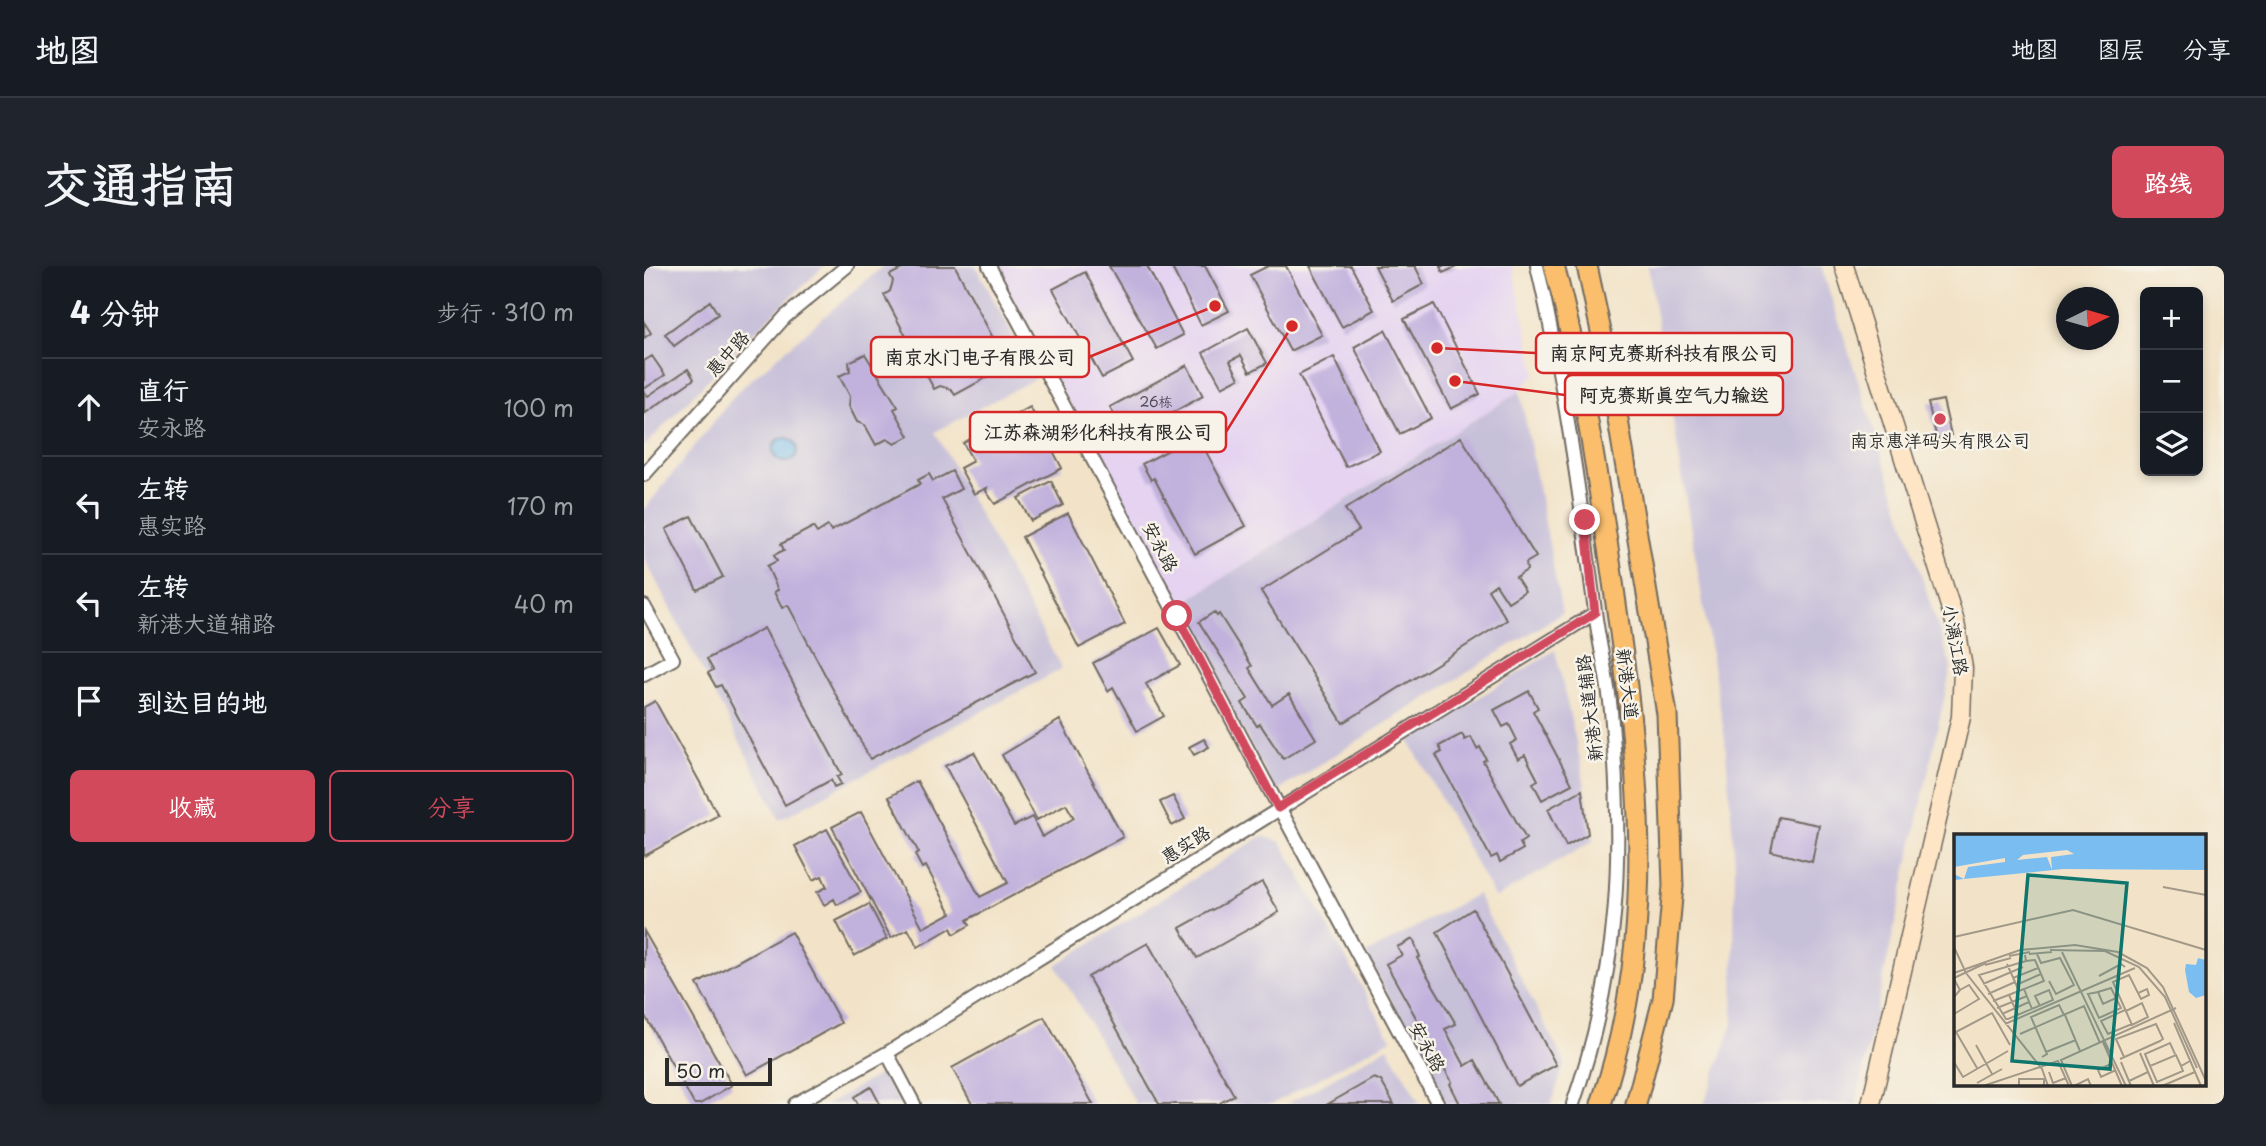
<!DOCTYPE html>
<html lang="zh">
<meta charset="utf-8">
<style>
body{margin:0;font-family:"Playpen Sans","LXGW WenKai TC",sans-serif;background:#20242c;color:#f1f3f6}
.controls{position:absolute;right:21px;top:21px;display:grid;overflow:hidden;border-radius:10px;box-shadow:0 4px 10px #0003}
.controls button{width:63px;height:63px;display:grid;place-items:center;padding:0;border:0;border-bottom:2px solid #363941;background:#171b24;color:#f1f3f6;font:35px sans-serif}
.compass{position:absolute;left:1412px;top:21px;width:63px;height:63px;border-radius:50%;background:#171b24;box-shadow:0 4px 10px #0003;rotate:85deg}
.scale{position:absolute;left:21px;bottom:18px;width:107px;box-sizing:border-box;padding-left:7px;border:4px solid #2b2b2b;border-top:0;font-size:19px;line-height:24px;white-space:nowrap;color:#2b2b2b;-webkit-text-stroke:5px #f7f3e8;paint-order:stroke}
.stop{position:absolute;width:21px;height:21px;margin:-16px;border:5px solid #d1495b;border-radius:50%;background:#fff}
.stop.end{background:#d1495b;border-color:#fff;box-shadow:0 2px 7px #0008}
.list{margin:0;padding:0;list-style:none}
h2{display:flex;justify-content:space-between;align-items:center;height:91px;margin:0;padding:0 28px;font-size:30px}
h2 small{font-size:23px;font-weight:400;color:#9ea1a6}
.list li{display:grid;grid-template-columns:46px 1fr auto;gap:21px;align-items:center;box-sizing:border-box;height:98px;padding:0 28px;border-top:2px solid #363941}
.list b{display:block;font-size:26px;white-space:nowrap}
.list p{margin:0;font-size:23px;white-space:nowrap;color:#9ea1a6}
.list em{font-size:23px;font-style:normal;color:#9ea1a6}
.actions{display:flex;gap:14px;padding:21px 28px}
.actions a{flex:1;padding:16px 0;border:2px solid #d1495b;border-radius:10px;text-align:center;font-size:24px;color:#d1495b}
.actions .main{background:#d1495b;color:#fff}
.icon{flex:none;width:38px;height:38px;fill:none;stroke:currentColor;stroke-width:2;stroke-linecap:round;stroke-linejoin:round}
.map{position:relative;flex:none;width:1580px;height:838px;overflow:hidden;border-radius:10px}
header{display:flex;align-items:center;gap:42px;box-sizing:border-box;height:98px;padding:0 35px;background:#171b24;border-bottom:2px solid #363941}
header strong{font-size:33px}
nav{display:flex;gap:38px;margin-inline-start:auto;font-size:24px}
.intro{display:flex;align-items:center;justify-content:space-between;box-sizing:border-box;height:168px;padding:0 42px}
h1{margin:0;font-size:49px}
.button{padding:18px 32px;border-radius:10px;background:#d1495b;color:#fff;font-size:24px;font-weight:700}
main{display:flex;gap:42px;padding:0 42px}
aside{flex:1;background:#171b24;border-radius:10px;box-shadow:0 4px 10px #0003}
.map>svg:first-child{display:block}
.built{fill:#e5d3f1}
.industrial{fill:#c7c0d9}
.water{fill:#7abdf0;stroke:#52748e;stroke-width:2}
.building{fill:#c1b1dd}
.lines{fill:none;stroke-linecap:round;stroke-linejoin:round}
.street-casing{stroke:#716b62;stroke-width:16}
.secondary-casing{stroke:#716b62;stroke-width:21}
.primary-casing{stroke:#716b62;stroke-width:23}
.street{stroke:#fff;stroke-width:12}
.secondary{stroke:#fde5c5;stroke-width:18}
.primary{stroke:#fabe6d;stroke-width:19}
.route{stroke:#d1495b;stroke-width:9}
.poi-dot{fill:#d1495b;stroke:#f7f3e8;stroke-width:2.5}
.labels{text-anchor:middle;stroke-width:5;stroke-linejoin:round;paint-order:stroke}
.number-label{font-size:14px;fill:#504c58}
.street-label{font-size:18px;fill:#2b2b2b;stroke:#f7f3e8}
.poi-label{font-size:18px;fill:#2b2b2b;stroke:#f7f3e8}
.inset-road{fill:none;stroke:#a29989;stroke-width:2}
.view{fill:#0f766e;fill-opacity:0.15;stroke:#0f766e;stroke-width:3.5}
.inset-edge{fill:none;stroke:#2b2b2b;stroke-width:3.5}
.leader{fill:none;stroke:#d62828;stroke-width:2.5}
.callout-dot{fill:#d62828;stroke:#f7f3e8;stroke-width:2.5}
.callout{fill:#f7f3e8;stroke:#d62828;stroke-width:2.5}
.callout-label{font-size:19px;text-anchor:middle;font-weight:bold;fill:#2b2b2b}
</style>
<header>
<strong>地图</strong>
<nav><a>地图</a><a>图层</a><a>分享</a></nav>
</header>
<div class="intro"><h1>交通指南</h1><a class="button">路线</a></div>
<main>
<aside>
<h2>4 分钟<small>步行 · 310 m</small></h2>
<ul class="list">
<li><svg class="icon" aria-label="ahead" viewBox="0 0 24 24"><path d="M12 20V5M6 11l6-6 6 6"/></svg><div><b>直行</b><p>安永路</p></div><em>100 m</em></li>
<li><svg class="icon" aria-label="left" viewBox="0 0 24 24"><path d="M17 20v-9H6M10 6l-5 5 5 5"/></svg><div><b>左转</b><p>惠实路</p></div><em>170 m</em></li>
<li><svg class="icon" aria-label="left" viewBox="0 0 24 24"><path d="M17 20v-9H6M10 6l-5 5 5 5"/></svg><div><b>左转</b><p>新港大道辅路</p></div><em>40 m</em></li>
<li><svg class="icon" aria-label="arrive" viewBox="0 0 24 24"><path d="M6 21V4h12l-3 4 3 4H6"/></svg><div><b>到达目的地</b></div></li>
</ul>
<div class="actions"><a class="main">收藏</a><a>分享</a></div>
</aside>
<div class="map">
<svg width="1580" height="838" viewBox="0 0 1580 838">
<rect width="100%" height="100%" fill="#f7f3e8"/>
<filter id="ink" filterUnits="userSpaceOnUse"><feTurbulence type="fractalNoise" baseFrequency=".0143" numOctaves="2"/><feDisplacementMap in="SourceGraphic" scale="14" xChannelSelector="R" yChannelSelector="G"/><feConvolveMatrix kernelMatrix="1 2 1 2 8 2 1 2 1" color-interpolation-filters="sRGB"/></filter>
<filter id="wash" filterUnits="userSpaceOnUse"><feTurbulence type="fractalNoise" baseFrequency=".00686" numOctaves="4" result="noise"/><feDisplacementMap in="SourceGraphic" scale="28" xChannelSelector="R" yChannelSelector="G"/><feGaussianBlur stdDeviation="1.57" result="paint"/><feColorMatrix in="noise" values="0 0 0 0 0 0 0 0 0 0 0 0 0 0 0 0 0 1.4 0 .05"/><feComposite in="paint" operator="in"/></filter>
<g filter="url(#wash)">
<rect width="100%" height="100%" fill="#f2e3c8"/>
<path class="built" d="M351 0H868L892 107 876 125 533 341Z"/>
<path class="industrial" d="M0 0H180L101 75 0 181Z
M239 0H332L392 112 291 166 418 403 136 553 0 292V244L94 125Z
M1004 0H1177L1307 401 1212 838H1060L1089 758 1091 598 1081 473Z
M876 125 918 347 632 526 533 341Z
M911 384 938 502 949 575 851 632 765 475Z
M618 570 637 576 747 773 628 838H492L412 699Z
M833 628 921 797 907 838H802L722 688Z
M744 781 776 838H643Z
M239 806 256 838H184Z"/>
<path class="water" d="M129 184a12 12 0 1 1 24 0a12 12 0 1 1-24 0Z"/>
<g id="blocks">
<path class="building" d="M263 0H311L357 87 350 91 347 101 351 107 311 129 307 123 296 120 290 123 240 29 246 25 249 15 246 9Z
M465 0H503L539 69 513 83Z
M527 0H561L585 45 557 59Z
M624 0H642L678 69 646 85 606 9Z
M666 0H707L730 44 698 61Z
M731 0H771L780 18 749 35Z
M796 0H814L799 7Z
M441 6 489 96 458 112 409 23Z
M66 35 74 48 30 80 21 68Z
M790 38 836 128 807 143 760 53Z
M0 56 7 67 0 72Z
M604 62 623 97 606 106 597 89 586 95 595 112 578 121 559 87Z
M741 64 787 152 756 168 710 81Z
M221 88 254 141 250 143 265 170 251 178 243 173 232 179 221 159 213 156 205 140 206 130 195 110 206 105 205 96Z
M8 90 21 109 0 123V95Z
M690 91 736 185 702 201 655 109Z
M543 99 559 130 482 172 466 141Z
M44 103 50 113 0 148V125L4 130Z
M1299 134 1307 169 1293 173 1284 137Z
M386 141 418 202 351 238 342 225 343 222 330 228 316 202 329 195 319 177Z
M553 169 602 260 551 288 510 212 507 214 498 198Z
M817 171 892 291 882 297 883 304 872 311 881 325 864 336 852 318 844 324 863 354 699 457 617 325 715 264 701 243Z
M308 205 317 223 298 233 391 406 226 493 144 339 138 342 130 326 134 324 123 300 133 295 130 289 140 284 137 278 169 261 173 267 184 260 187 265 276 218 274 214 285 208 289 215Z
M407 215 419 239 387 255 374 232Z
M424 247 481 358 435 382 378 271Z
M47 250 79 311 53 324 22 263Z
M570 346 573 350 575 348 608 400 605 402 628 439 645 428 672 473 639 493 616 458 613 460 598 437 604 433 555 356Z
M120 362 198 509 193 511 197 518 190 521 187 514 141 539 77 419 72 421 64 407 69 404 63 393Z
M515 362 536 399 502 418 520 450 493 465 469 421 464 425 449 397Z
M885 425 894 442 889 445 928 518 898 534 889 517 894 514 881 489 874 493 866 478 873 474 865 458 859 461 850 444Z
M11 435 74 549 0 590V441Z
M416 454 479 571 323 654 326 659 310 668 307 662 274 681 264 663 247 672 188 561 217 546 279 662 307 647 282 600 278 602 271 589 275 587 245 531 273 515 336 631 364 617 301 500 330 486 370 560 388 551 398 571 430 552 422 538 393 554 358 489Z
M818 468 821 474 827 471 833 483 836 481 842 493 839 495 882 573 876 577 879 583 856 596 853 589 847 592 792 489 798 486 795 480Z
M560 473 565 481 550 489 545 481Z
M938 524 944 568 922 580 904 543Z
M529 530 541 553 528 560 516 536Z
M1134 551 1175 559 1168 596 1127 585Z
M183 563 217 626 193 639 190 633 180 639 173 626 183 621 178 610 169 614 151 580Z
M618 616 635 646 553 692 536 662Z
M225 638 243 673 210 690 192 655Z
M829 643 912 799 873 820 793 666Z
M0 665 88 819 56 838H50L0 748Z
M147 666 197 757 103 809 53 718Z
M769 673 776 691 773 692 812 758 801 763 821 800 831 794 855 838H816L806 818 808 816 742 698 758 689 753 681Z
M504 677 590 829 574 838H515L444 711Z
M400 751 449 838H328L308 802Z
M730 812 737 815 750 838H684Z
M227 821 236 838H214L210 831Z"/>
</g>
</g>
<g filter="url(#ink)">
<use href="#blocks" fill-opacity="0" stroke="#716b62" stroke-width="2"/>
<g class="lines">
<g class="street-casing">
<path id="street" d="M345 0 794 838
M893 0C920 114 936 230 951 345 955 379 964 412 967 445 980 587 976 702 929 838
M0 209 141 51 203 0
M0 340 29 393 0 409
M243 787 270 838
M151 838 243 787 951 347"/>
</g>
<g class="secondary-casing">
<path id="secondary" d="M1200 0 1311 356 1319 402 1317 451 1227 838"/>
</g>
<g class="primary-casing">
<path id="primary" d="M910 0C937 99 952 201 967 302 993 484 1018 660 957 838
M943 0 967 112 1023 448 1029 620 1019 733 992 838"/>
</g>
<use href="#street" class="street"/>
<use href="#secondary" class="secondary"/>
<use href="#primary" class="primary"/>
</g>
</g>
<g class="lines" filter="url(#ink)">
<path class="route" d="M533 350 634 542 951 347 941 254"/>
</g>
<circle class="poi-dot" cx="1296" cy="153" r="7"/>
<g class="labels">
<g class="number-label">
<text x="512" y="141">26栋</text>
</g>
<g class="street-label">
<text transform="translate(84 88) rotate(-48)" y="6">惠中路</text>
<text transform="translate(516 281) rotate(62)" y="6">安永路</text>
<text transform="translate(1311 374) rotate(80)" y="6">小漓江路</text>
<text transform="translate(983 418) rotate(83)" y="6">新港大道</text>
<text transform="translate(946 442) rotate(-97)" y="6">新港大道辅路</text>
<text transform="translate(542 579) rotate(-32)" y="6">惠实路</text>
<text transform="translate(783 781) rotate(61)" y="6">安永路</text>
</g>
<g class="poi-label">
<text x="1296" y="181">南京惠洋码头有限公司</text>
</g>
</g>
<g transform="translate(1310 568)">
<rect width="252" height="252" fill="#f2e3c8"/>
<path d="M0 0H252V36L109 35 0 46ZM244 124 252 126V161L242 164 235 158 231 136 232 130 242 131Z" fill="#7abdf0"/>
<path d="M113 16 120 20 97 23 98 36 93 23 63 26 69 21ZM51 24V28L14 33 10 45 0 40V33Z" fill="#f2e3c8"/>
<path class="inset-road" d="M209 53 252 61M0 103 119 76 252 116M0 113 12 139 88 235 94 252M96 116 151 117 185 133 211 163 243 234M108 118 172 252M75 120 98 118M83 120 87 129 106 124 120 151 102 160 95 147M71 121 72 127 25 141 52 185H54L99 166 95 156 81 162 86 172M55 122 76 118M72 127 81 126 90 147 70 155 78 175M53 130 65 157M31 131 57 124M0 139 66 116 121 111 164 118 193 134 209 153 252 247M145 142 167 130 171 133M0 144 32 129M59 144 84 134M29 150 69 133M62 151 87 140M193 155 195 161 187 165 184 159ZM144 158 134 160 145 184 167 174 157 154 144 158 149 170 162 164M34 160 61 148M55 161 64 181M0 163 6 156 0 145M39 167 70 155M43 174 73 162M171 176 147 187 154 200 178 190M172 177 188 169 194 183 178 191 171 175 159 148 175 141 184 159M0 180 25 165 15 151 6 156M48 180 75 168M111 181 126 217M220 189 247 252M51 190 181 134M2 198 23 234M0 199 38 179 56 211M66 200 130 172 146 209M149 208 168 252M22 211 38 240M92 218 122 206M186 219 200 252M88 223 93 220 77 183 105 171 110 181M166 225 206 207 209 205 202 190 162 205 170 223M0 228 9 243 54 217M167 228 177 252M159 229 144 236 147 243 162 236M196 232 191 220 216 209 221 220M227 232 229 237 203 248 196 232 222 221 227 232 236 227M95 238 99 249 112 244M175 247 194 238M23 249 48 235M29 252 104 227 115 252M65 252V245H90V252M118 252 107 226 222 174M120 252 134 245 137 252M208 252 241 238"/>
<path class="view" d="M74 41 173 49 156 235 58 227Z"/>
<rect width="252" height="252" class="inset-edge"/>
</g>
<path class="leader" d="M793 82L892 87M571 40L445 91M811 115L921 129M648 60L582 166"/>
<g class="callout-dot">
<circle cx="793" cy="82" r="7"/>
<circle cx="571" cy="40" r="7"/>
<circle cx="811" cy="115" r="7"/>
<circle cx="648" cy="60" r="7"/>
</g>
<g class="callout">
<rect x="892" y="67" width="256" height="40" rx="7"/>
<rect x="227" y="71" width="218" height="40" rx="7"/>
<rect x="921" y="109" width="218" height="40" rx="7"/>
<rect x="326" y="146" width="256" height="40" rx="7"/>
</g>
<g class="callout-label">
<text x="1020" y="94">南京阿克赛斯科技有限公司</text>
<text x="336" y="98">南京水门电子有限公司</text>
<text x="1030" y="136">阿克赛斯真空气力输送</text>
<text x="454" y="173">江苏森湖彩化科技有限公司</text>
</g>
</svg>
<div class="controls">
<button>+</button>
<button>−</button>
<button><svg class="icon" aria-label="layers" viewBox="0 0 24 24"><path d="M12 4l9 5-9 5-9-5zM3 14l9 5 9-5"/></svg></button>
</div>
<svg class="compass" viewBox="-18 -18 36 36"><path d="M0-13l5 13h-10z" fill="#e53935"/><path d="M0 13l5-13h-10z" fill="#9ea1a6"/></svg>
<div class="scale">50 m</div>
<div class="stop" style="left:533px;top:350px"></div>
<div class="stop end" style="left:941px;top:254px"></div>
</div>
</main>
